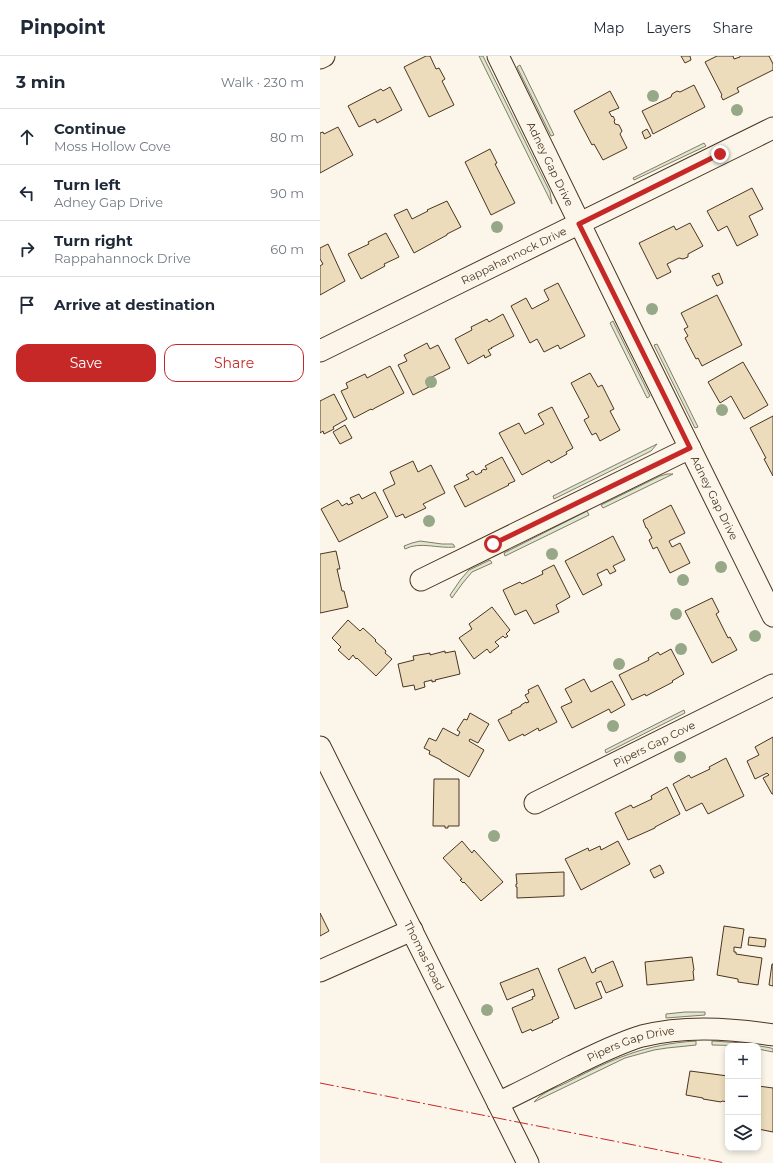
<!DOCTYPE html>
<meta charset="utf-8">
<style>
body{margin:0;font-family:Montserrat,sans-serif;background:#f2f2f3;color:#1f2937}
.controls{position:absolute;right:12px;bottom:12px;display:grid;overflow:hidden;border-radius:8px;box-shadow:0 2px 6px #0003}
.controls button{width:36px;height:36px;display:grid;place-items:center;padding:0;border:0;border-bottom:1px solid #e0e1e3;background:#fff;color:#1f2937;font:20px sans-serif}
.stop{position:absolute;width:12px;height:12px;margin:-9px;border:3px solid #c62828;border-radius:50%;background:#fff}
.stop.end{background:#c62828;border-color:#fff;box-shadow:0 1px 4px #0008}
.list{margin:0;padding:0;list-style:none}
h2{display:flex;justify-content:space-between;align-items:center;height:52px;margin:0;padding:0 16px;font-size:17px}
h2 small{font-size:13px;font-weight:400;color:#747a83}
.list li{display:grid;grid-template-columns:26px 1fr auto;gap:12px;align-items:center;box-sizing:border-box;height:56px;padding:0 16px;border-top:1px solid #e0e1e3}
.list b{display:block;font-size:15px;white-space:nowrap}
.list p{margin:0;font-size:13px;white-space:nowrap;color:#747a83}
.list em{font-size:13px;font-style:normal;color:#747a83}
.actions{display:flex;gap:8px;padding:12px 16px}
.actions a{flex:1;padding:9px 0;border:1px solid #c62828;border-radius:12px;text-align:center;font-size:14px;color:#c62828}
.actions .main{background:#c62828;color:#fff}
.icon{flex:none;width:22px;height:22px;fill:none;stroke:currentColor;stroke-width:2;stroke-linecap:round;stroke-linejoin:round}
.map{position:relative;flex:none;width:453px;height:1107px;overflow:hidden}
header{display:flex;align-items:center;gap:24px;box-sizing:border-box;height:56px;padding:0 20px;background:#fff;border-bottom:1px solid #e0e1e3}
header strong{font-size:19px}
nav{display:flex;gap:22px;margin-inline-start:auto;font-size:14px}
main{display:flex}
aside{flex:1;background:#fff}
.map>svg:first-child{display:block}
.green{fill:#dce7d0;stroke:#887966}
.building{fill:#ecdcbc;stroke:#4a3520}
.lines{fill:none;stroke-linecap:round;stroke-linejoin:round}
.minor-casing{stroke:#4a3520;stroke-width:23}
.minor{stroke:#fbf6e9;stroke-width:21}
.power{stroke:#c62828;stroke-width:1;stroke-dasharray:14 3 2 3;stroke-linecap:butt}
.tree{fill:#96a887}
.route{stroke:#c62828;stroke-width:5}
.labels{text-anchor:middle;stroke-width:3;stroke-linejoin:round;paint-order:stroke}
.street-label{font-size:11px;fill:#4a3520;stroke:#fbf6e9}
</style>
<header>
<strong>Pinpoint</strong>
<nav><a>Map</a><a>Layers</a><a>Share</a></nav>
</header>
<main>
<aside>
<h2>3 min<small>Walk · 230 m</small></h2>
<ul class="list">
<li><svg class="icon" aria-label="ahead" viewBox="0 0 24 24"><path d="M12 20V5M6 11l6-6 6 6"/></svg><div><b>Continue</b><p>Moss Hollow Cove</p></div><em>80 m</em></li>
<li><svg class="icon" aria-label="left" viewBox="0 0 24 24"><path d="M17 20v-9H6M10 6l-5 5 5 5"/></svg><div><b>Turn left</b><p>Adney Gap Drive</p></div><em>90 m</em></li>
<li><svg class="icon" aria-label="right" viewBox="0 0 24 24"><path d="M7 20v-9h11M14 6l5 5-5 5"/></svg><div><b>Turn right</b><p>Rappahannock Drive</p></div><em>60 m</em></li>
<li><svg class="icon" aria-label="arrive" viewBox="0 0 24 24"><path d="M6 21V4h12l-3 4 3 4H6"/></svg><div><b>Arrive at destination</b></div></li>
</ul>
<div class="actions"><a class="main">Save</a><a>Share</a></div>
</aside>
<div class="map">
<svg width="453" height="1107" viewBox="0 0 453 1107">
<rect width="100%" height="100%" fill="#fbf6e9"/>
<path class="green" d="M159 0H163L230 136 232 148Z
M200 9 234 79 231 80 197 11Z
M384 87 386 90 314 124 313 122Z
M293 265 330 340 327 342 290 267Z
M337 288 378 371 375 372 334 289Z
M337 388 331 395 234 443 233 440Z
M347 418H353L283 452 281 449 340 420Z
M267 455 269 459 185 500 184 497Z
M100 485 122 488H133L135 491C118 493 100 485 85 493L84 490 92 487Z
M170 504 172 507 152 516 142 528 132 542 130 539 141 523 149 514Z
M364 654 365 657 286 697 285 694Z
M365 956H385V959L346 962V958Z
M376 985V989L347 992 334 994 305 1002 214 1046C222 1036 236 1032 248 1026 292 1003 325 988 376 985Z
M392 985 423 987 451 992 453 993V996L438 993V990L392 989Z"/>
<path class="building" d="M106 0H110L116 13 119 12 125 23 122 25 134 49 109 61 84 11Z
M361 0H370L371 4 365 7Z
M397 0H413L414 3 420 1V0H449L453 8V14L417 32 419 36 403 44 401 40 402 39 385 6Z
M374 29 385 51 333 78 332 76V75L322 55 351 41 352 38 357 35 360 36Z
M70 31 82 54 57 67 55 63 39 71 28 50 61 33 63 35Z
M290 35 299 52 289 56 292 61 293 60 295 64 294 65 295 68 299 69 302 75 300 78 307 92 283 104 274 88 272 89 254 55Z
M18 71 33 99 0 117V77L3 76 4 78Z
M327 73 331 80 325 83 322 76Z
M170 93 177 107 175 108 195 147 171 159 145 106Z
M432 132 443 153 429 160 438 179 417 190 407 170 398 175 387 155Z
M127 145 141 171 127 178V179L94 197 74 159 87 153 92 163 108 155 107 154Z
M370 167 383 190 368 198V201L363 203 359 202 347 208 351 216 337 223 319 187 354 170 356 174Z
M66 177 79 201 64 208 65 210 41 223 28 198 49 188 48 186Z
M8 188 25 225 0 239V210L3 208 0 203V192Z
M399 217 403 227 397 230 392 220Z
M238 227 265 280 240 293 238 289 224 296 217 283 210 287 191 250 206 242 212 253 229 244 224 234Z
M397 239 422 289 382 310 378 302 376 303 365 282 368 280 364 273 368 271 361 257Z
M183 258 194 280 171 292H172L168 294 171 299 165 302 164 299 148 308 135 283 152 274 151 271 167 263 169 266Z
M107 287 110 293 118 289 130 312 106 324 109 331 93 339 78 309 87 305 84 299Z
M423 306 448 349 424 363 411 340 400 347 388 326Z
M70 310 84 337 55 352 52 354 51 353 34 362 21 335 28 332 26 327 45 318 47 322Z
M270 317 278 331 282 329 294 353 290 355 300 374 280 385 276 377 272 379 264 364 269 361 251 327Z
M14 338 27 363 13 371 14 373 4 378 3 375 0 377V345Z
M232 351 253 392 246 396 247 398 231 407 229 404 202 419 179 377 199 367 205 378 224 368 218 358Z
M453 360V420L444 403 446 402 430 372Z
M25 369 32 382 20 388 13 376Z
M182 401 195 425 188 428 189 429 145 451 134 430 149 423 146 419 153 415 156 419 162 416 161 415 164 413 165 414 167 413 165 410Z
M93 405 98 416 111 409 125 437 103 448 106 452 85 462 83 458 76 461 63 434 75 428 70 416Z
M55 436 68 461 19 486 1 453 18 444 22 450 27 447 28 449 33 447 30 442 39 438 42 443Z
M351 449 365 477 349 485 352 491 360 487 370 507 350 517 337 491 333 493 329 484 332 482 327 472H326L323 464Z
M293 480 305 504 293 510 296 515 290 518 287 513 277 518 282 529 263 539 245 505Z
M16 495 20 513H17L22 535H24L28 551 0 557V498Z
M234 509 250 541 236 549 239 556 214 568 206 554 195 559 183 534 200 526 202 528 223 518 222 515Z
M392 542 399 556 396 558 408 582 410 581 417 594 392 607 365 555Z
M172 551 190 574 186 578 188 580 185 582 183 580 175 586 179 590 170 597 167 593 154 603 139 582 152 573 149 568Z
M28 564 40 575 43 572 56 584 55 585 66 595 65 597 72 603 56 620 37 602 36 603 33 599 29 604 18 594 21 591 12 582Z
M351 593 364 618 352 625 353 626 326 640 325 638 312 644 299 619 329 604 328 602 338 596 340 599Z
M125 595V597L135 595 140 618 115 624 116 625 112 626V624L104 626 105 631 95 634 94 629 83 631 78 608 94 604 93 600 110 597V599Z
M264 623 271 636 292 625 305 649 291 657 289 653 252 672 241 651 252 646 245 633Z
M218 629 237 666 219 675 218 672 204 680 203 678 189 685 178 664 192 657 191 655 201 650V649L206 646V647L209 646 205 639 209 637 208 634Z
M150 657 169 668 158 687 150 683 149 685 164 694 149 721 121 705V704L109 698 110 695 104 692 109 682 116 685 123 672 138 680 140 676 137 674 144 663 147 664Z
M453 681V738H452L443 722 449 719 447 717 435 723 427 705 439 699 435 691Z
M406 702 424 740 388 758 382 747 366 755 353 728 369 719 371 722 390 713 389 711Z
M114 723H139V770H128V772H125V770H113Z
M347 731 360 758 335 771V772L308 784 295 757 311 749 313 752 332 743 331 740Z
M142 785 152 797 154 794 183 826 161 845 144 826 143 827 140 824 142 823 123 802Z
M298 785 310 808 261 834 245 803 268 792 269 795 280 790 281 794Z
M340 809 344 817 334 822 330 814Z
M244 816V840L197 842V831H196V828H197L196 818Z
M0 857 9 875 0 880Z
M404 870 424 873 421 892 414 891V896H416V898L442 902 438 929 418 926V923L397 919Z
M429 881 446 883 445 891 428 889Z
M265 901 272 917 276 915 275 913 293 905 303 930 286 937 281 925 276 927 282 942 255 953 238 913Z
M372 901 374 914 373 915 374 924 327 929 325 906Z
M452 908H453V930L449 929Z
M218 912 239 962 232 965 233 966 212 975 211 973 202 977 192 952 213 943 212 941 215 940 213 933 187 944 180 927Z
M370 1015 408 1020V1046L402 1045 401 1046 383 1043V1042L366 1039Z
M438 1030 453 1032V1076L438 1073Z"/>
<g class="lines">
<g class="minor-casing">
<g id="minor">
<path id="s1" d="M178 0C268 187 361 374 453 560"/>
<path d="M0 2 4 0"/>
<path id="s2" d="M0 295 453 72"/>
<path d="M101 524 370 392"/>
<path id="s3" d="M0 691 208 1107"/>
<path id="s4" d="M215 747 453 629"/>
<path d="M0 915 92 874"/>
<path id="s5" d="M178 1047C203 1035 228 1022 252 1010 275 999 298 987 322 980 365 969 410 972 453 979"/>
</g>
</g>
<use href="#minor" class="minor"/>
<path class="power" d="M0 1027 405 1107"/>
</g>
<g class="tree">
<circle cx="333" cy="40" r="6"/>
<circle cx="417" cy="54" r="6"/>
<circle cx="177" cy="171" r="6"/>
<circle cx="332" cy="253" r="6"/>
<circle cx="111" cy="326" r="6"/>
<circle cx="402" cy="354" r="6"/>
<circle cx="109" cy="465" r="6"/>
<circle cx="232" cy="498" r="6"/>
<circle cx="401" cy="511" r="6"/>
<circle cx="363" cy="524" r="6"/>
<circle cx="356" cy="558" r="6"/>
<circle cx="435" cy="580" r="6"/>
<circle cx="361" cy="593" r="6"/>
<circle cx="299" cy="608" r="6"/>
<circle cx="293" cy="670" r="6"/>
<circle cx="360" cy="701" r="6"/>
<circle cx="174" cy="780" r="6"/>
<circle cx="167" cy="954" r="6"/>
</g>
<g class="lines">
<path class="route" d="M173 488 370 392 345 341 259 168 400 98"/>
</g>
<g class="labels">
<g class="street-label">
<text dy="4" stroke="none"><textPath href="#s1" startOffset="120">Adney Gap Drive</textPath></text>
<text dy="4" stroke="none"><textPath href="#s2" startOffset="216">Rappahannock Drive</textPath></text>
<text dy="4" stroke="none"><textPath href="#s1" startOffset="492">Adney Gap Drive</textPath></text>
<text dy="4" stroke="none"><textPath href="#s4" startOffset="133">Pipers Gap Cove</textPath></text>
<text dy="4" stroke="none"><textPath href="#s3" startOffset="233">Thomas Road</textPath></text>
<text dy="4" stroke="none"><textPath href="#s5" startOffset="146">Pipers Gap Drive</textPath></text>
</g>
</g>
</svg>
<div class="controls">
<button>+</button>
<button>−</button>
<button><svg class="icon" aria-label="layers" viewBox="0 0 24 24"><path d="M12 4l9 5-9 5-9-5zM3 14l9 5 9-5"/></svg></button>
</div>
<div class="stop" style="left:173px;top:488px"></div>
<div class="stop end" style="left:400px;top:98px"></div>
</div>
</main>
